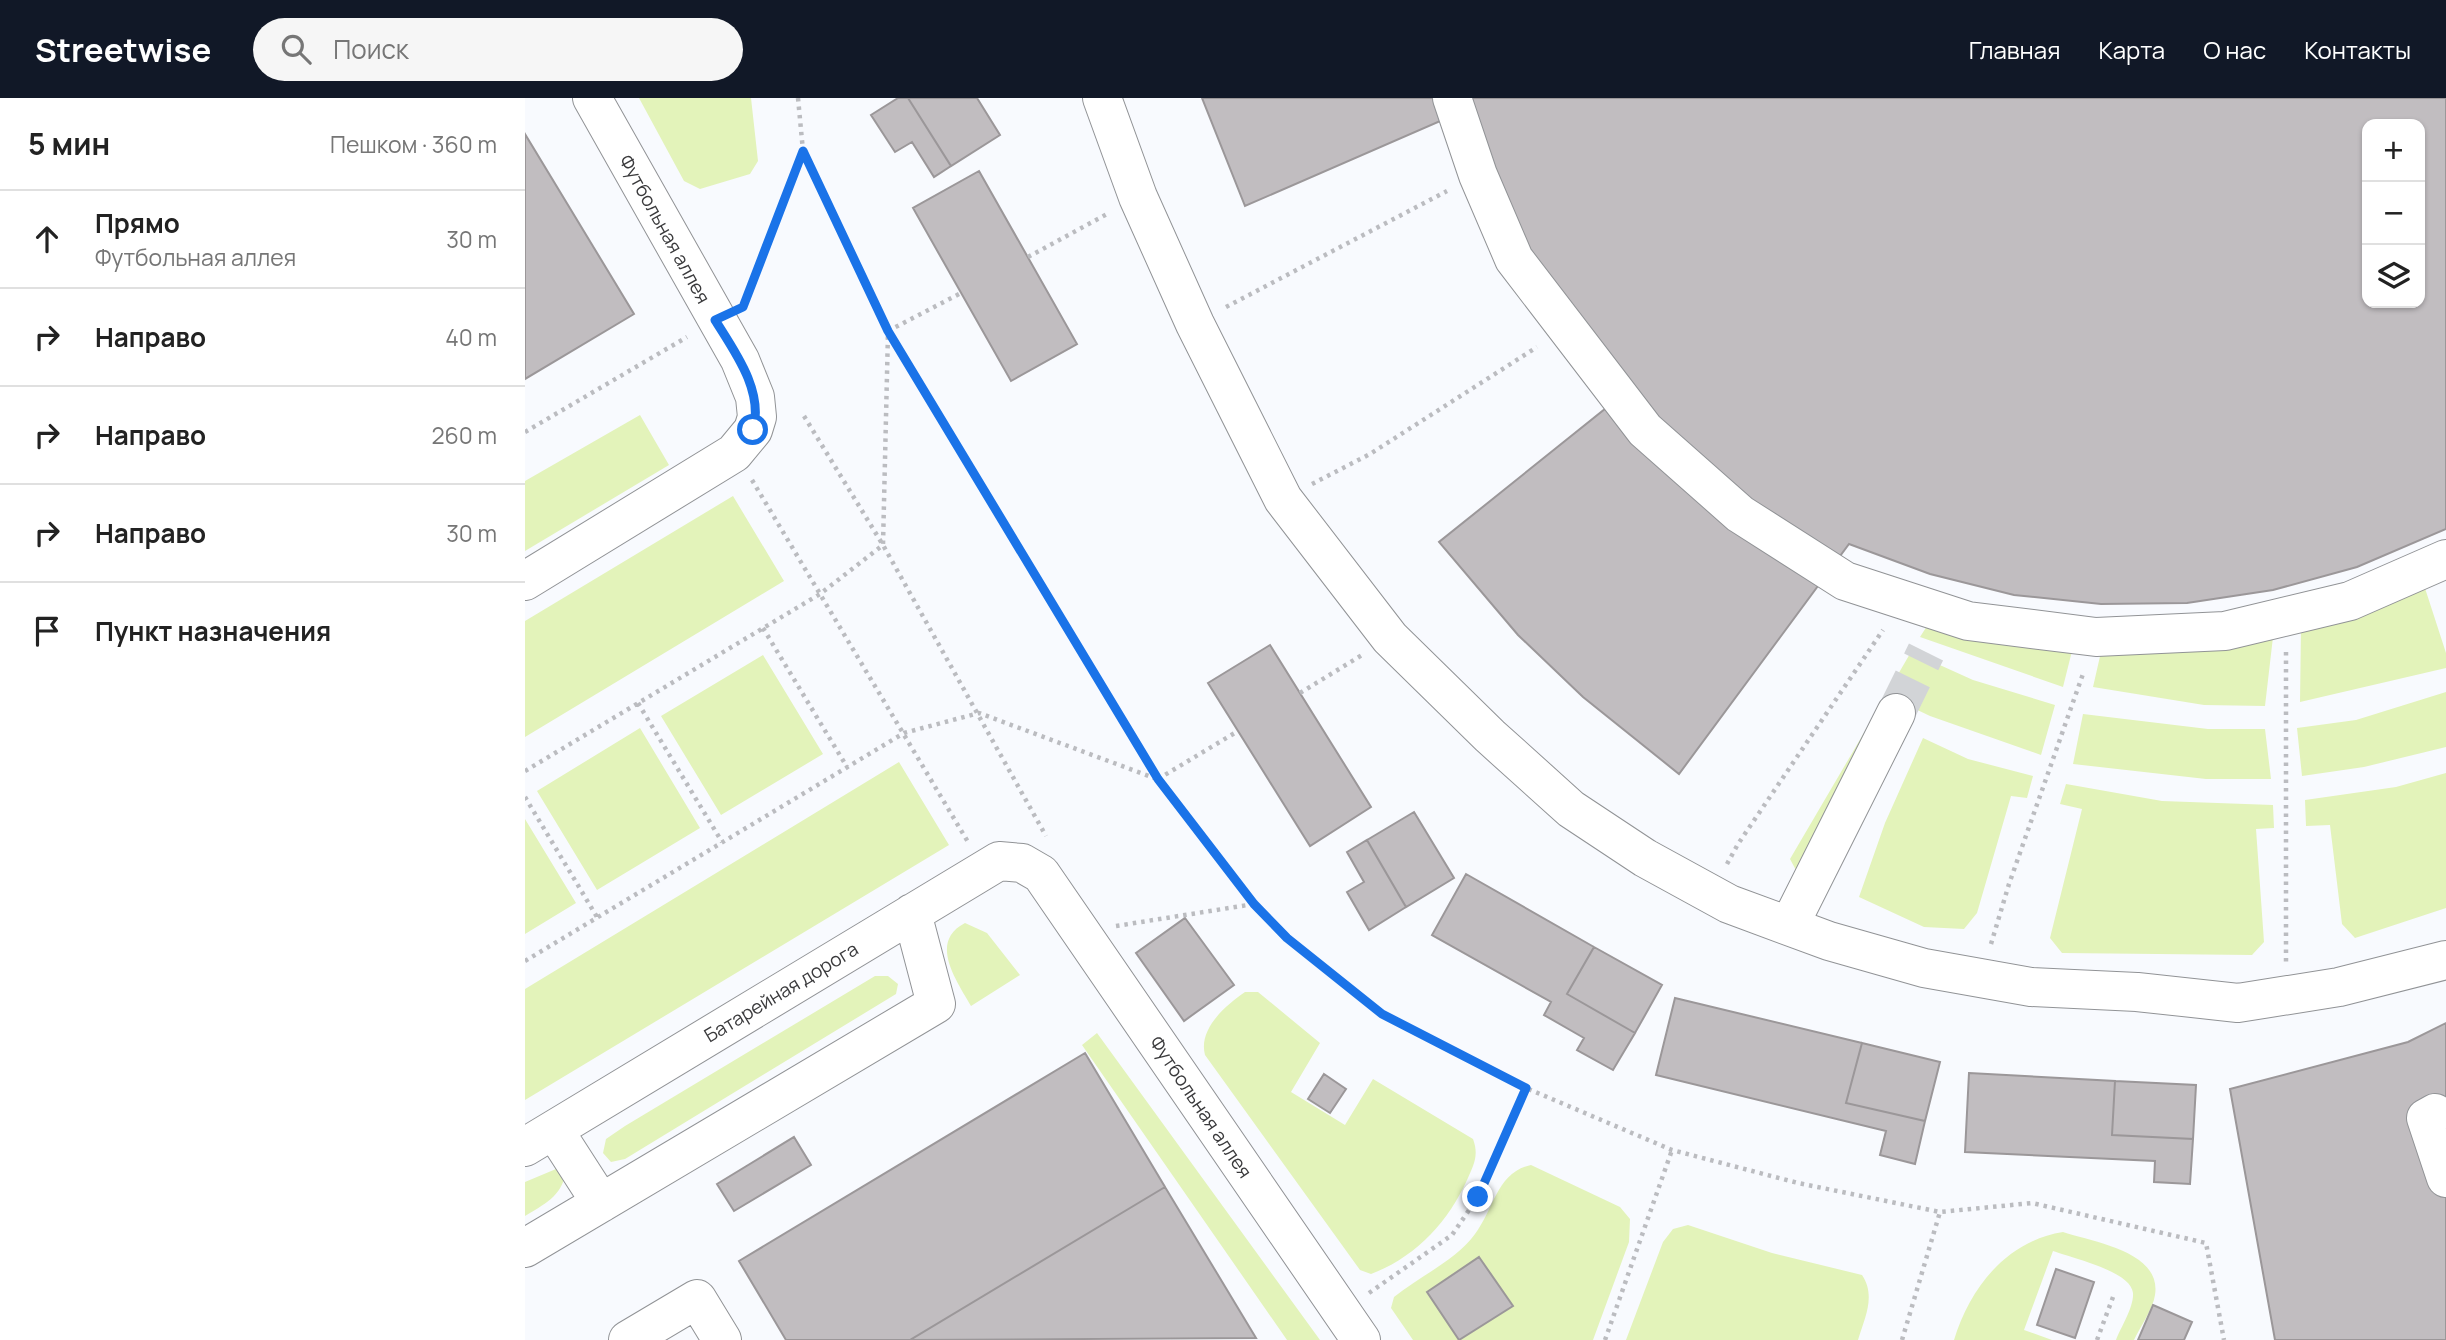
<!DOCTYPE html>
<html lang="ru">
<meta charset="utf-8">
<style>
body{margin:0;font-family:Manrope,sans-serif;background:#f6f6f6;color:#222}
.controls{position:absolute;right:21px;top:21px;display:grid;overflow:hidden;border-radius:14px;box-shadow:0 2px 5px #0004}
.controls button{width:63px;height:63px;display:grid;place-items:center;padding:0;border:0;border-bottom:2px solid #e0e0e0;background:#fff;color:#222;font:35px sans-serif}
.stop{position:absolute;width:21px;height:21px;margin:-16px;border:5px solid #1a73e8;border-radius:50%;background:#fff}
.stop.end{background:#1a73e8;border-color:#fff;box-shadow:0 2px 7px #0008}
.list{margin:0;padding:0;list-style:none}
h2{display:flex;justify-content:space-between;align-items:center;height:91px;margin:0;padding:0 28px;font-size:30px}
h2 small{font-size:23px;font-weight:400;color:#767676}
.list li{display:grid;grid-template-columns:46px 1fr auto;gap:21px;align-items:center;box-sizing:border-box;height:98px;padding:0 28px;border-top:2px solid #e0e0e0}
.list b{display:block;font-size:26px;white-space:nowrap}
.list p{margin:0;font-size:23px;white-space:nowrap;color:#767676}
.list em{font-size:23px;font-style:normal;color:#767676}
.icon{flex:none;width:38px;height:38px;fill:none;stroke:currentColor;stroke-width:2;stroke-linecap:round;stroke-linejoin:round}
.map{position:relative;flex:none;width:1921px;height:1242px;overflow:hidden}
header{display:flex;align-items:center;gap:42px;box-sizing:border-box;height:98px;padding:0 35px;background:#111827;color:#fff}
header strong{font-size:33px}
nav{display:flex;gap:38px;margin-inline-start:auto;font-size:24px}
.search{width:490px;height:63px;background:#f6f6f6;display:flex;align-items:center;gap:18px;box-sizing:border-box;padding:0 24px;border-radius:38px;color:#767676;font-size:26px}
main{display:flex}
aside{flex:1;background:#fff}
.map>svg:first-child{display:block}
.green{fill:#e3f3ba}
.building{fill:#c1bdc0;stroke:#9b9799;stroke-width:2;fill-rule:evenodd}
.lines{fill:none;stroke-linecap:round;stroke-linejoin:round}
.minor-tunnel{stroke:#d2d4d7;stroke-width:38;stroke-dasharray:38 19;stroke-linecap:butt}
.minor-casing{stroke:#919396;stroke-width:40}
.path{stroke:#bbbcc0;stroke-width:4.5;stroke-dasharray:3.5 5;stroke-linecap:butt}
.minor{stroke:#fff;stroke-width:38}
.route{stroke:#1a73e8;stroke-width:9}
.labels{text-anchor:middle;stroke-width:5;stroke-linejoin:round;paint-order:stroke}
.street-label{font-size:19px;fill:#3a3a3c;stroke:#fff}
</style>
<header>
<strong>Streetwise</strong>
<div class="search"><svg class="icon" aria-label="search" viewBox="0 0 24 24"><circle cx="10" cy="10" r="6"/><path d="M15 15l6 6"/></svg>Поиск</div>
<nav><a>Главная</a><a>Карта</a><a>О нас</a><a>Контакты</a></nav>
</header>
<main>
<aside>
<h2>5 мин<small>Пешком · 360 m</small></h2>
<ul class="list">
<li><svg class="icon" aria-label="ahead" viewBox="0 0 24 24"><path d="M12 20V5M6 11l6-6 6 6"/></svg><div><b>Прямо</b><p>Футбольная аллея</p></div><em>30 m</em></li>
<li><svg class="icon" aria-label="right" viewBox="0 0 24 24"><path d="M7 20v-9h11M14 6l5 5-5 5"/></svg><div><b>Направо</b></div><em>40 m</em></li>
<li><svg class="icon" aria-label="right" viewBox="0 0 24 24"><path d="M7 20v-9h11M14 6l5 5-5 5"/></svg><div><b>Направо</b></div><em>260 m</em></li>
<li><svg class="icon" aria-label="right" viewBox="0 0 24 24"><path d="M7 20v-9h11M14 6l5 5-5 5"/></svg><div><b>Направо</b></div><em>30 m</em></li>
<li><svg class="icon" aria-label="arrive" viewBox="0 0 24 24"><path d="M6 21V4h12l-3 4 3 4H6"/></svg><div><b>Пункт назначения</b></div></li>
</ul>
</aside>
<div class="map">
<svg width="1921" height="1242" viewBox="0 0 1921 1242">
<rect width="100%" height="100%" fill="#f8fafe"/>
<path class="green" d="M114 0H226L233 63 225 76 175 91 159 83Z
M115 317 144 367 0 453V383Z
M208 398 259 483 0 639V523Z
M1898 484 1921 555V570L1775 604 1776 529Z
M1402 528 1547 553 1538 589 1395 539Z
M1748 539 1740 608 1679 607 1568 589 1576 554Z
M1386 554 1448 582 1530 607 1516 657 1405 618 1361 597Z
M238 557 298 656 196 717 136 618Z
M1921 594V649L1839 669 1777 678 1772 630 1831 622Z
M1350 616 1273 776 1265 761Z
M1558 616 1683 631H1740L1746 681H1681L1548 666Z
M115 630 175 730 72 792 12 693Z
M1398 640 1443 661 1508 678 1502 700 1486 698 1452 815 1439 831 1399 829 1334 799 1360 725Z
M374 664 424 747 0 1002V891Z
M1921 675V810L1830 840 1817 826 1805 727 1781 728 1780 702 1871 689Z
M1541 686 1637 703 1748 707 1749 730 1731 731 1739 844 1727 857 1537 855 1525 840 1557 711 1535 706Z
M0 721 51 805 0 836Z
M440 825 462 835 495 877 446 908C432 883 403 844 440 825Z
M350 878H363L373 886 371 896 100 1061 86 1064 78 1055 81 1041 100 1028Z
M720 894H733L795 945 766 994 820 1027 848 981 948 1041C954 1057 949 1067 942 1082 923 1124 891 1159 846 1176L835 1172 680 957C673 931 701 907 720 894Z
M572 935 795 1242H762L557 947Z
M1006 1067 1095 1109 1105 1121 1104 1144 1068 1242H888L866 1210 869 1199C895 1178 930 1163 950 1136 969 1111 972 1074 1006 1067Z
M31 1071 40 1076C37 1098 18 1107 0 1118V1084Z
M1163 1127 1247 1155 1337 1177C1351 1198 1340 1219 1333 1242H1101L1138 1144 1148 1131Z
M1538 1134C1567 1144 1637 1153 1630 1197 1628 1211 1615 1229 1609 1242H1591C1596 1229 1609 1209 1608 1195 1606 1173 1547 1160 1528 1153L1499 1232 1527 1242H1429C1445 1190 1481 1143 1538 1134Z"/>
<path class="building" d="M373 0H383L426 68 409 79 387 44 370 54 346 17Z
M383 0H452L475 37 426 68Z
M677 0H1921V431L1832 469 1748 492 1662 505 1576 506 1489 497 1405 476 1324 446 1154 676 1058 599 993 537 914 444 1106 290 1051 224 922 20 720 108ZM1842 26H1895V205H1842Z
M0 36 109 216 0 281Z
M454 73 552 246 486 283 388 110Z
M745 547 846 709 785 748 683 585Z
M889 714 929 780 881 809 842 742Z
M842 742 881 809 844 832 822 794 839 784 822 754Z
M941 776 1069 849 1042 896 1110 935 1088 972 1052 952 1059 940 1019 917 1026 904 907 837Z
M660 820 709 887 659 923 611 855Z
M1069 849 1137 887 1110 935 1042 896Z
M1150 900 1337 945 1321 1005 1400 1023 1390 1066 1355 1057 1361 1033 1131 977Z
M1921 925V1242H1750L1705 991 1883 944Z
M1337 945 1415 964 1400 1023 1321 1005Z
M560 955 640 1089 385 1242H261L214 1163Z
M1444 975 1590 983 1587 1037 1668 1041 1665 1086 1629 1084 1630 1063 1440 1054Z
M799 976 821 991 805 1015 783 1001Z
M1590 983 1671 987 1668 1041 1587 1037Z
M269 1039 286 1067 209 1113 192 1086Z
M640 1089 731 1240 385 1242Z
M954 1159 988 1208 934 1242 902 1194Z
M1531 1171 1569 1184 1550 1240 1512 1227Z
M1628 1207 1667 1224 1659 1242H1613Z"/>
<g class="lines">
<path class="minor-tunnel" d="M1371 615 1401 554"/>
<g class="minor-casing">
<path id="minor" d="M577 0 613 99 670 226 758 401 865 540 965 638 1046 711 1120 760 1204 806 1304 843 1399 870 1506 889 1612 894 1713 905 1814 889 1921 862
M927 0 953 77 989 161 1120 332 1215 416 1320 483 1443 523 1571 539 1700 533 1825 503 1921 461
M0 483 209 355 228 332 232 319 230 299 215 262 67 0
M1264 828 1371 615
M1910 1015 1901 1020 1921 1080
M29 1032 76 1105
M0 1049 474 763 497 765 516 776 836 1242
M0 1150 411 906 387 815
M103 1242 172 1201 197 1242"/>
</g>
<path class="path" d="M273 0 278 53 363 233 633 681 729 806 762 840 857 916 1001 990 1147 1052 1273 1085 1415 1114 1507 1105 1681 1145 1699 1242
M503 159 582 116
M221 201 278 53
M701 209 922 93
M363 233 436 195
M279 318 358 447 521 738
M0 334 162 239
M227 382 443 744
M787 386 845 356 1012 249
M238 530 322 669
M1761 554V864
M775 595 837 557
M113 605 197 744
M0 673 295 496 358 447 363 234
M633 681 713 633
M0 699 72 819
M1202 766 1213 746 1358 532
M591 828 729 806
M1466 846 1484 786 1559 573
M0 863 379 635 454 615 632 681
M844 1195 927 1137 953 1099 1001 990
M1080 1242 1147 1052
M1377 1242 1415 1114
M1572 1242 1588 1199"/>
<use href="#minor" class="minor"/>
</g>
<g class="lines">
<path class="route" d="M228 332C239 293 210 254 190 222L218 209 278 53 363 233 633 681 729 806 762 840 857 916 1001 990 953 1099"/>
</g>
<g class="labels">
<g class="street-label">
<text transform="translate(140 131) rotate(61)" y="7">Футбольная аллея</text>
<text transform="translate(256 894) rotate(-31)" y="7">Батарейная дорога</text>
<text transform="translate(676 1009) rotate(56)" y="7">Футбольная аллея</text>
</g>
</g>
</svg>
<div class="controls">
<button>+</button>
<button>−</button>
<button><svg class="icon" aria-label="layers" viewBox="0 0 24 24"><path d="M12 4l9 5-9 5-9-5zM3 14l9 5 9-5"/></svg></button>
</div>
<div class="stop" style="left:228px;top:332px"></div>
<div class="stop end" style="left:953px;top:1099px"></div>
</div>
</main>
